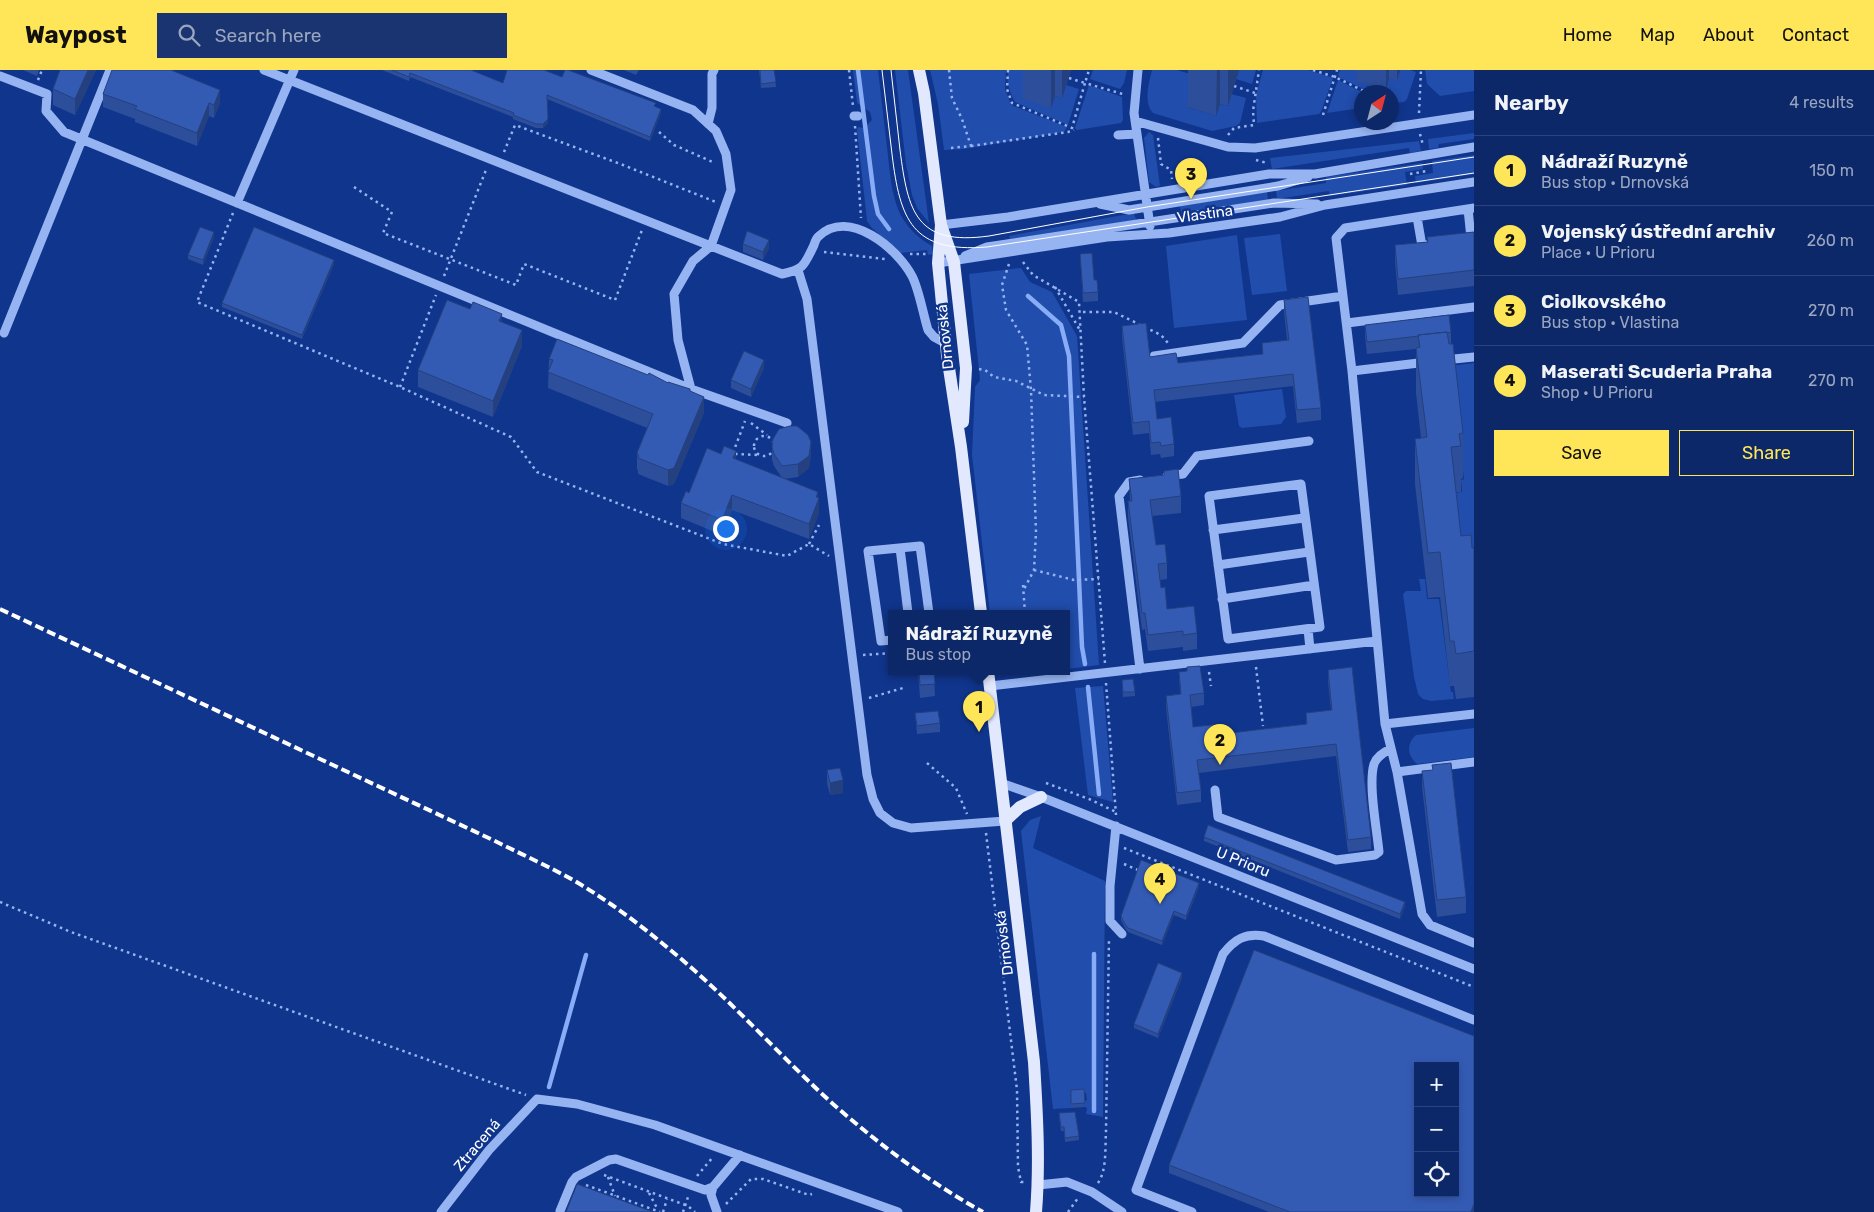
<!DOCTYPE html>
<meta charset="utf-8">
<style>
body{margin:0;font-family:Rubik,sans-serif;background:#1a3471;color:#f1f3f6}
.controls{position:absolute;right:15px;bottom:15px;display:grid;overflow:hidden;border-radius:0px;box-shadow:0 2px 8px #0003}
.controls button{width:45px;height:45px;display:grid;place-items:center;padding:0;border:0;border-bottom:1px solid #2c447d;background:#0c2869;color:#f1f3f6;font:25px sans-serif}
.compass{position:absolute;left:1354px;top:15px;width:45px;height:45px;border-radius:50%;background:#0c2869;box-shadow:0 2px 8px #0003;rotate:36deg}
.you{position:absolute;left:725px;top:458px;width:18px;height:18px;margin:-12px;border:4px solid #fff;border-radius:50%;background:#1a73e8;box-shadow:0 0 0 8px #1a73e833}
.badge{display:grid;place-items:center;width:32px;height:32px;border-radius:50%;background:#ffe658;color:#111;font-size:16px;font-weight:700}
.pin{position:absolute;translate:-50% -41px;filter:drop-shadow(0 1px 2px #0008)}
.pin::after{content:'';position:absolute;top:26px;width:18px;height:15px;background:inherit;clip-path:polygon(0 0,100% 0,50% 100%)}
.popup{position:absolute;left:888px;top:540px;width:182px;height:65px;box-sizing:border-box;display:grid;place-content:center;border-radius:0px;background:#0c2869;filter:drop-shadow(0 1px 4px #0005);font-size:16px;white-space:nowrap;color:#9aa6c0}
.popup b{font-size:19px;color:#f1f3f6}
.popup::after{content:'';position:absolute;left:50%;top:100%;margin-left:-10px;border:10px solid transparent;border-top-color:#0c2869}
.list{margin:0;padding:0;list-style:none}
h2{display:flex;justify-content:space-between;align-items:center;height:65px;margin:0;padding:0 20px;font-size:21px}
h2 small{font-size:16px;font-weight:400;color:#9aa6c0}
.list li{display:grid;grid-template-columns:32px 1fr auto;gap:15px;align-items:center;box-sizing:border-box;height:70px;padding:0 20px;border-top:1px solid #2c447d}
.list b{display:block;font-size:19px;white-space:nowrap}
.list p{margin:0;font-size:16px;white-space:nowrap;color:#9aa6c0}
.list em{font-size:16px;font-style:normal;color:#9aa6c0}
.actions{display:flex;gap:10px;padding:15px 20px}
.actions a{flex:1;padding:11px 0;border:1px solid #ffe658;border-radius:0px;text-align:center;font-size:18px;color:#ffe658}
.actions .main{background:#ffe658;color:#111}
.icon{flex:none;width:28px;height:28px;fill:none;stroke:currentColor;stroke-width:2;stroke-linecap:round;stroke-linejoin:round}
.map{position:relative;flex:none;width:1474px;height:1142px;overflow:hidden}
header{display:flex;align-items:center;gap:30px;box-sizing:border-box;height:70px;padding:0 25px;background:#ffe658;color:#111}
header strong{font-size:24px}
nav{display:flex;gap:28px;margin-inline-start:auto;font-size:18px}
.search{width:350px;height:45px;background:#1a3471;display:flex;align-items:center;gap:12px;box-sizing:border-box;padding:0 18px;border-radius:0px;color:#9aa6c0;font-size:19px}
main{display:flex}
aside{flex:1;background:#0c2869}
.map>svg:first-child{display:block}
.green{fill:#214dac}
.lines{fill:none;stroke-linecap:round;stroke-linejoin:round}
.stream{stroke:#88acf6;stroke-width:4.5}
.path{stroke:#97b4f2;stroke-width:2.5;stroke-dasharray:2.5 4;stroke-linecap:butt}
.minor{stroke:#97b4f2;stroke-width:9}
.major{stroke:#e2e9ff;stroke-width:12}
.tram{stroke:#fff;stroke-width:1}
.rail{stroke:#fff;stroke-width:4;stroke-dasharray:9 4;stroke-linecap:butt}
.wall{fill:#2d4e9b}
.shaded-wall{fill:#24407e}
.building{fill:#345bb4;stroke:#24407e;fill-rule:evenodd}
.labels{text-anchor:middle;stroke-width:5;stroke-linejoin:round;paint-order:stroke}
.street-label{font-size:15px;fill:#fff;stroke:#10358c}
</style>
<header>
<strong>Waypost</strong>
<div class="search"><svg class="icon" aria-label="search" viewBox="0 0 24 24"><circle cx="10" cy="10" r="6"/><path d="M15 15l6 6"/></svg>Search here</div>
<nav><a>Home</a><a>Map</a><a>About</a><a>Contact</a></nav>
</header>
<main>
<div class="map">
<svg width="1474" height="1142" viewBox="0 0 1474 1142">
<rect width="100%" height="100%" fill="#10358c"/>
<path class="green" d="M853 0H878C881 26 884 51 887 77 892 118 891 153 932 176L933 184 928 185 927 180 900 183 871 157 867 151 857 60 858 57 864 58 872 50 870 42 857 33Z
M895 0H908L929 153 917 138 912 125 906 94Z
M930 0H1006L1005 19 1011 35 1067 57 1064 62 964 79 944 80 938 34Z
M1009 0H1032L1051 38 1055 26 1062 28 1066 15 1079 19 1068 55 1015 32C1010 23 1005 11 1009 0Z
M1093 0H1127L1124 13 1120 19 1090 9Z
M1152 0H1177L1197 6 1188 37 1216 46 1220 34 1228 36 1231 24 1246 28 1240 53 1236 56 1212 61 1153 43C1143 32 1149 13 1152 0Z
M1239 0H1256L1252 14 1236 9Z
M1263 0H1309L1333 8 1321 42 1319 44 1257 53 1256 25Z
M1340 0H1361L1385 20 1389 8 1397 10 1400 0H1410L1416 2 1407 29 1404 32 1393 33H1392V22H1370L1340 8 1338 5Z
M1425 0H1474V21L1440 26 1427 14Z
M1338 10 1362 22 1361 38 1327 43Z
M1089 15 1122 27 1123 50 1121 53 1077 60 1075 58Z
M1149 62 1153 65 1160 116 1156 117 1149 112 1144 68Z
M1474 63V69L1439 74 1438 78 1429 79 1428 69Z
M1419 71 1421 81 1410 83 1409 78 1272 99 1270 88Z
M1474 85V104L1416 113 1415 106 1433 103 1432 91Z
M1422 93 1423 99 1405 102 1407 115 1330 126 1329 121 1277 129 1276 121 1326 113V107Z
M1267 122 1268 130 1181 143 1180 136Z
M1134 143 1136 150 1010 169 1009 166 1019 164Z
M1280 164 1287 221 1252 225 1244 168Z
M1237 165 1247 250 1174 258 1166 176Z
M1021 198 1030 212 1052 222 1077 266 1099 595 1067 599 1066 543H990L972 385 975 317 980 310 969 204Z
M1474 293V522L1462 510 1452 423 1462 422 1461 410 1464 409 1453 318 1449 296Z
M1282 319 1286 347 1281 354 1242 358 1239 356 1234 325Z
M1419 509H1425L1427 529H1439L1451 622H1453L1454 629 1431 631 1423 629 1418 624 1414 607 1403 524 1406 521H1421Z
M1103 616 1113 732 1088 725 1075 618Z
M1474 658V687L1417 694C1407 685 1406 674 1416 665Z
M1041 746 1033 778 1105 811 1103 1047 1086 1044 1087 1038 1085 1037 1084 1031 1087 1030 1086 1023 1071 1024V1038L1053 1039 1021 761 1030 750Z"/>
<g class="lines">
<path class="stream" d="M858 0 874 126 878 144 889 159
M1028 226 1061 255 1069 286 1082 577 1085 594
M1088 617 1099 724
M549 1017 586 885
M1094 1041V884"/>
<path class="path" d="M849 0 853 36
M949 0 952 28 962 49 971 76 950 78
M1008 0 1007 19 1012 33 1072 58 1085 13 1126 25
M1313 0 1335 7 1366 22
M1069 8 1085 13 1089 0
M38 10 42 0
M1234 16 1255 23
M1419 43 1421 0
M1323 45 1337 0
M855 56 861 148
M659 62 674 75 715 93
M1420 64 1423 75
M1228 65 1234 58 1254 55 1253 41 1259 0
M1158 68 1161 94 1171 100 1172 109
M971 76 1068 62 1074 60
M504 82 515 55 623 95 716 132
M1256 90 1267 93
M1410 104 1427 101
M354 117 392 142 383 163 516 215 524 194 615 230 642 160
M233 143 197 232 400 317 511 367 537 402 723 474 787 486 809 474 829 486
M824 182 885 189
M910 184H926
M1023 192 1033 205 1079 232 1084 327 1105 593
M1009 194 1002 215 1006 240 1027 275 1031 320 1036 462 1034 500 1023 521
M444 206 486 100
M1055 217 1081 262
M1083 242H1114L1161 265 1168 273
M979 299 985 300 994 307 1016 311 1044 325 1084 327
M400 317 436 225
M751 353 767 365
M754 376a10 10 0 1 1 20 0a10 10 0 1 1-20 0Z
M733 383 745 351
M735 384 759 385
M809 474 819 455
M1034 500 1074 510 1099 509
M1023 515 1025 543
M863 585 892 583
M1256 597 1263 656
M1209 602 1211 616
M1106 613 1116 745
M869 628 903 618
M976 630 979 662
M927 693 956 718 967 744
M1046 713 1089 729 1116 742
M986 763 1017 1020 1018 1097 1021 1112H1025
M1124 778 1474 917
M1124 794 1138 800V798
M0 832 71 862 526 1025
M604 1105 688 1136 695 1142
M697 1106 713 1087
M608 1107 615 1126
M1098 1113C1107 1100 1105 1077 1106 1061L1109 868
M586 1115 660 1142
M649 1123 658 1140
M726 1134 751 1109H763L809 1125 812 1124
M663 1142 667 1129
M683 1142 689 1124
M1068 1142 1078 1128"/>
<path class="minor" d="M264 0 782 204C804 199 804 196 814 175 815 172 816 168 819 166 849 138 897 178 912 206 919 219 923 244 928 260L934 267 947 274
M591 0 693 40 716 61 726 84 731 120 711 176 693 191 674 224 678 270 691 319
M1138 0 1134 43 1150 156
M0 6 47 24 46 41 64 62 691 319 787 353
M854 46H858
M1135 51 1228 77 1255 78 1474 45
M708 54 712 38V4L714 0
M1118 65 1137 64
M237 133 294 0
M1100 134 1129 140 1278 116 1308 107
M1417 147 1422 176 1428 175
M941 155 1008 147 1269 104H1315L1474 77
M1466 169 1471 168 1468 139
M965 186 987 177 1274 133 1317 134
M938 193 1107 167 1169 163 1280 147 1325 135 1474 112
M798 200 807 229 867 705 873 729 880 743 893 753 911 758 1005 751
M1347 253 1474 237
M4 263 110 0
M1154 286 1243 273 1280 235 1343 226
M1444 290 1474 287
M1427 292 1352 301 1385 654 1474 644
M1352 301 1336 168 1345 158 1474 138
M1167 406 1183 404 1197 386 1309 371
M1140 410 1129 412 1119 426 1140 599
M1301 414 1320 557 1228 569 1209 426Z
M1213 460 1304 448
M900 478 908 543
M1218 495 1309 482
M1222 529 1314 515
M1308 559 1310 579
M892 570 881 571 868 481 920 476 929 543
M990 616 1377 571
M1385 654 1397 702 1422 844 1430 855 1474 873
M1397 702 1474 692
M1001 713 1041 727 1474 899
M1215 720 1218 747 1336 790 1375 785 1379 782C1377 760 1368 714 1374 694 1377 686 1384 682 1391 679
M1116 756 1110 816V851L1122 864
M1038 1115 1067 1112 1092 1122 1122 1142
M713 1117 711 1125 717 1142
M560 1141 572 1112 576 1107 609 1090 616 1089 705 1120 713 1117 740 1085
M441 1142 489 1080 537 1029 577 1034 655 1055 898 1142
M1192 1142 1136 1120 1223 884C1235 869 1245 863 1264 866L1474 950"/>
<path class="major" d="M919 0 924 23 941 155 954 192 966 298 963 352
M941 155 938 193 947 285 961 377 981 543
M988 601 1034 992C1037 1042 1040 1092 1036 1142
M1005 751 1020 737 1041 727"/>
<path class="tram" d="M882 0C885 28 889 56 892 84 900 150 912 183 987 177L1474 103
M891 0C894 27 897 53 900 80 908 142 916 176 989 166L1147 137 1474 87"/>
<path class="rail" d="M0 539 495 771C521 784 548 796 573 810 609 831 642 856 674 883 730 929 779 985 833 1034 880 1075 929 1112 983 1142"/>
</g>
<path class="wall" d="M23 0H39L37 6Z
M96 0 75 45 53 35V17Z
M382 0H471L503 13 562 7 656 37 661 43 650 71 547 29 548 53 543 58H536L513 49V47L410 7 409 11Z
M624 0H639L636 5Z
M759 0H774L776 17 761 18Z
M1023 0H1071L1062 28 1055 26 1051 38 1023 29Z
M1188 0H1239L1228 36 1220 34 1216 46 1188 37Z
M1357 0H1400L1397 11 1389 8 1386 20 1357 11Z
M103 24 220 33 214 48 209 46 197 76 135 52V49L103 37Z
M1474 162V216L1398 225 1395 192V175L1427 172V167Z
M214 167 203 195 188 189V185Z
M743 174 769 178 763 190 743 182Z
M1080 184 1094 210 1098 222V231L1083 232Z
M334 194 302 269 222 237V233Z
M1284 230 1321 338V350L1297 353 1293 316 1155 332 1157 349 1174 374V386L1161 388 1160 384 1151 385 1149 363 1133 365 1122 268V256L1150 287 1178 293 1262 284V273L1287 270 1284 242Z
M502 252 522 276 493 347 418 317V300Z
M1365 255 1451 262V274L1463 363V408L1461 409V422H1456L1461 466 1472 478H1474V627L1456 629 1454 616H1450L1440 527 1428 528 1415 414V369L1421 368 1416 323V279L1367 284 1365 267Z
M549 289 668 313 690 321 704 343 674 414 668 416 638 404V401L637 399V383L647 358 548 318Z
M764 298 751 327 731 318V310Z
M772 377 811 384 809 398 798 407 784 409 818 427 819 443 809 469 732 440 722 465 681 448V433L689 423 736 390 782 408 774 396 772 390Z
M1164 401 1181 426V443L1152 446 1156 475 1167 493V509L1160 510 1161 518 1167 539 1197 563V579L1183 581V577L1148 581 1145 559 1142 560 1128 447V431H1130L1129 409 1164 405Z
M1187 597 1204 623V635L1191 637 1193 657 1222 664 1306 654V643L1331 640 1328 612V600L1371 767V779L1348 782 1336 686 1199 703 1201 720V732L1177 735 1166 638V626L1180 624 1179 602 1187 601Z
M918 601H934L935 626 920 628Z
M1122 610 1135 622V626L1123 627Z
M915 643 940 653V662L917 664Z
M827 700 843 723 830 725 827 713Z
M1422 701 1466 827V843L1437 847 1422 717Z
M1204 767 1405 836 1400 849 1204 771Z
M1199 817 1186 850 1174 845 1162 875 1128 862 1125 858 1121 850V846Z
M1182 908 1158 968 1134 958V954Z
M1084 1019 1085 1037 1071 1038V1020Z
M1059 1047 1079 1066V1070L1065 1072 1064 1061H1061Z
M1169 1095 1474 1142H1269L1169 1103Z"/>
<path class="shaded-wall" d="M88 0H96L75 45V29Z
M1051 0H1055V26L1051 38Z
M1062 0H1071L1062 28Z
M1217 0H1220V34L1216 46Z
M1228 0H1239L1228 36Z
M1386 0H1389V8L1386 20Z
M1397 0H1400L1397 11Z
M220 20V33L214 48V35Z
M209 33V46L197 76V63Z
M661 39V43L650 71V67Z
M548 49V53L543 58V54Z
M214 162V167L203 195V190Z
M769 170V178L763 190V182Z
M334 190V194L302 269V265Z
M502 244V260L499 251Z
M522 260V276L493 347V331Z
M764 290V298L751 327V319Z
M704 327V343L674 414 668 416V400Z
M811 372V384L809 398 798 407V394Z
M736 381V396L733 388Z
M818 422V431L819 428V443L809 469V454Z
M732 425V440L722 465V450Z
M843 710V723L830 725V713Z
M1199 813V817L1186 850V846Z
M1405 832V836L1400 849V844Z
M1174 841V845L1162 875V871Z
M1182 903V908L1158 968V964Z
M1474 1134V1142H1471Z"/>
<path class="building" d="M60 0H88L75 29 53 19Z
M112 0H171L220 20 214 35 209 33 197 63 135 39 137 36 103 24Z
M392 0H471L503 13 507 0H544L562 7 565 0H568L656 33 654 36 661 39 650 67 547 25 548 49 543 54H536L513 45 514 43 410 3 409 7Z
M760 0H774L776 12 761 14Z
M200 157 214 162 203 190 188 185Z
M254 157 334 190 302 265 222 233Z
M747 161 769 170 763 182 743 174Z
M1474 162V200L1398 209 1395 175 1428 172 1427 167Z
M1092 183 1094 210H1097L1098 222 1083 223 1080 184Z
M1308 227 1321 338 1297 340 1293 304 1154 320 1157 349 1171 347 1174 374 1161 376 1160 372 1151 373 1149 351 1133 353 1122 256 1146 253 1150 287 1176 283 1178 293 1263 284 1262 273 1289 270 1284 230Z
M447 230 470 239 473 232 502 244 499 251 522 260 493 331 418 300Z
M1449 245 1451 262 1447 263V262L1418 265 1419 266 1367 272 1365 255Z
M1447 262 1449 274H1453L1463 363 1459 364 1461 376 1451 377 1461 466 1471 465 1472 478H1474V581L1456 584 1454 571H1450L1440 482 1428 483 1415 369 1427 367 1416 278 1420 277 1418 265Z
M557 269 648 305 649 303 668 313V312L690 319V321L704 327 674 398 668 400 638 388 639 386 637 383 653 344 548 302 553 290 549 289Z
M744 281 764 290 751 319 731 310Z
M790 356H797L808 365 811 372 809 386 798 394 782 396 774 384 772 377 773 369 779 359Z
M724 376 736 381 733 388 818 422 816 427 819 428 809 454 732 425 722 450 681 433 686 421 689 423 707 378 721 384Z
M1178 399 1181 426 1150 430 1156 475 1165 474 1167 493 1158 494 1161 518 1165 517 1167 539 1194 536 1197 563 1183 565V561L1148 565 1145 543H1142L1128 431H1132L1129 409 1164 405V401Z
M1200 596 1204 623 1190 625 1193 657 1220 654 1222 664 1307 654 1306 643 1332 640 1328 600 1352 597 1371 767 1348 770 1336 674 1197 690 1201 720 1177 723 1166 626 1181 624 1179 602 1187 601V597Z
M919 601H934L935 614 920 615Z
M1133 609 1135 622H1123L1122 610Z
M938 641 940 653 917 656 915 643Z
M1451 693 1466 827 1437 830 1422 701 1433 700 1432 695Z
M840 698 843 710 830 713 827 700Z
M1208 755 1405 832 1400 844 1204 767Z
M1141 790 1199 813 1186 846 1174 841 1162 871 1128 858 1125 854 1121 846Z
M1254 880 1474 966V1134L1471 1142H1290L1169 1095ZM1418 996H1455V1123H1418Z
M1158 893 1182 903 1158 964 1134 954Z
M1084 1019 1085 1033 1071 1034V1020Z
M1075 1042 1079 1066 1065 1068 1064 1057H1061L1059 1043Z
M577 1114 653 1142H566Z"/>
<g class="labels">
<g class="street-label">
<text transform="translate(1205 144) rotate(-8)" y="5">Vlastina</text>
<text transform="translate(945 267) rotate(-96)" y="5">Drnovská</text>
<text transform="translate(1243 792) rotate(22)" y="5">U Prioru</text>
<text transform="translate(1004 873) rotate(-97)" y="5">Drnovská</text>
<text transform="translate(477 1075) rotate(-50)" y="5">Ztracená</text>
</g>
</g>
</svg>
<div class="controls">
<button>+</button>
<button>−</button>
<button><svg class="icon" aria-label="locate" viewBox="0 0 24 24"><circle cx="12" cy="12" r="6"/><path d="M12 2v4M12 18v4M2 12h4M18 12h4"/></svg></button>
</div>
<svg class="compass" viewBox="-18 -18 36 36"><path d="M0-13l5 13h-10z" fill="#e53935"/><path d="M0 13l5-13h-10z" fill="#9aa6c0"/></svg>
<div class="you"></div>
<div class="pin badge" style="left:979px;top:662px">1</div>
<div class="popup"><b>Nádraží Ruzyně</b>Bus stop</div>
<div class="pin badge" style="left:1220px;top:695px">2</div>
<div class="pin badge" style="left:1191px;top:129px">3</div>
<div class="pin badge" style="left:1160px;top:834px">4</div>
</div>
<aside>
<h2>Nearby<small>4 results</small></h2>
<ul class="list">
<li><span class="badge">1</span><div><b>Nádraží Ruzyně</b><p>Bus stop · Drnovská</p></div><em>150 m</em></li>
<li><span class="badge">2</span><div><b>Vojenský ústřední archiv</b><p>Place · U Prioru</p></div><em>260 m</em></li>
<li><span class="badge">3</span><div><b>Ciolkovského</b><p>Bus stop · Vlastina</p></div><em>270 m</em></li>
<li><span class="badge">4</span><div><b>Maserati Scuderia Praha</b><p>Shop · U Prioru</p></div><em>270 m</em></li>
</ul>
<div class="actions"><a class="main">Save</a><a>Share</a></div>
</aside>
</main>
